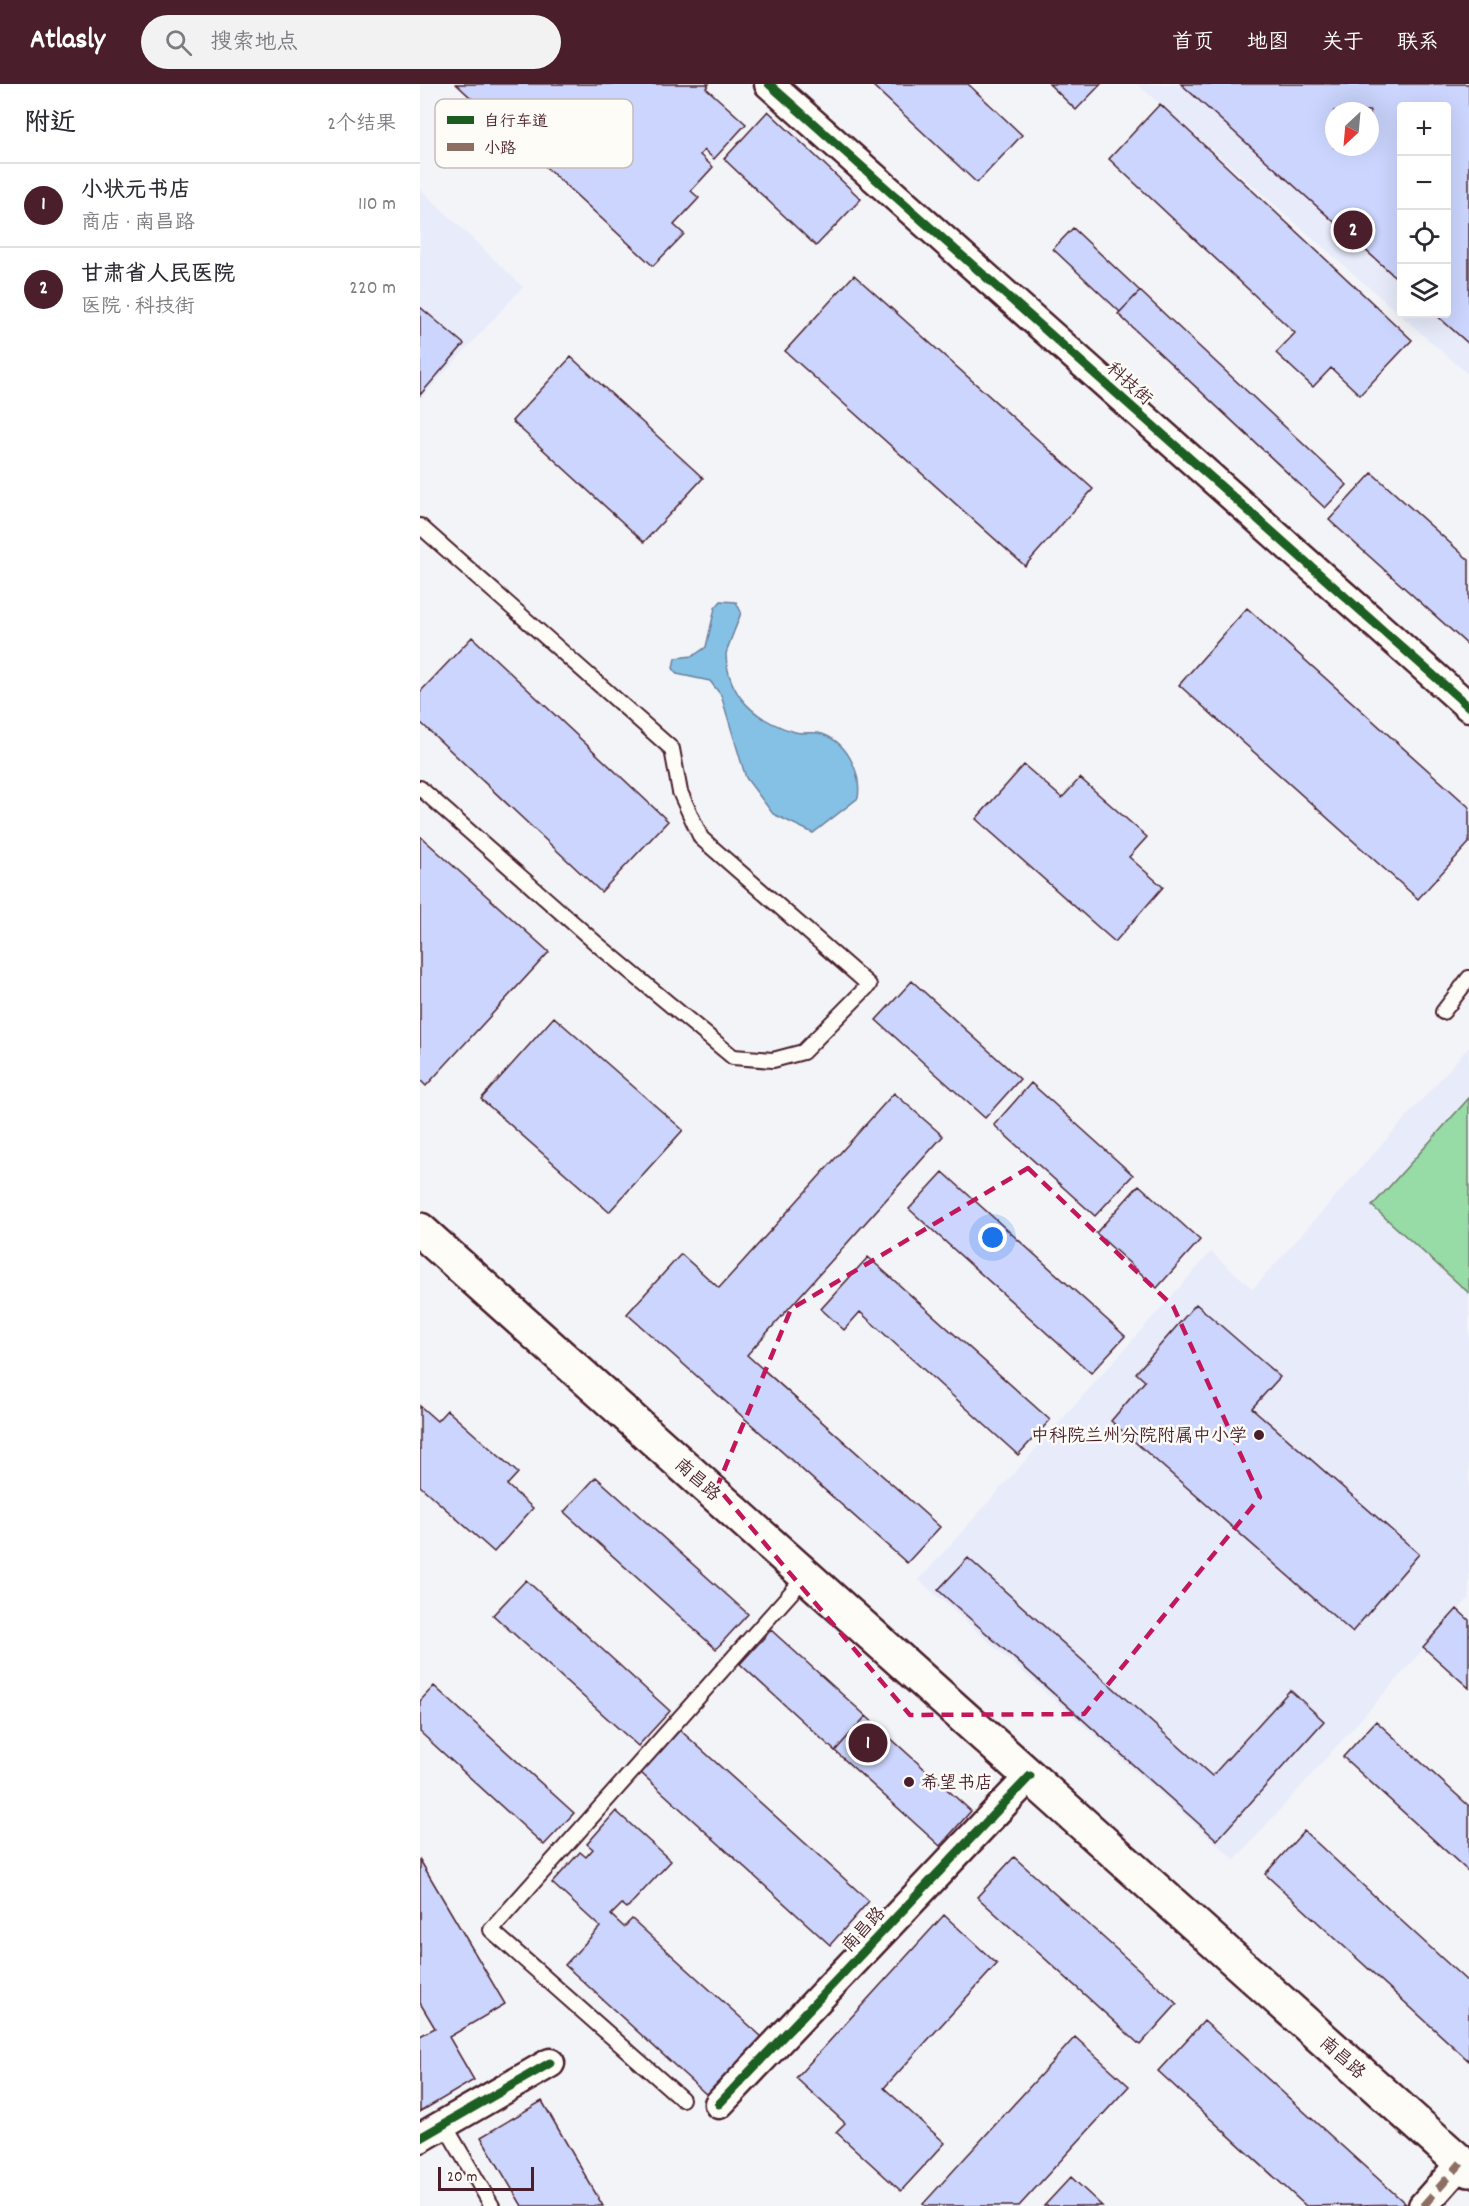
<!DOCTYPE html>
<html lang="zh">
<meta charset="utf-8">
<style>
body{margin:0;font-family:Dekko,"LXGW WenKai TC",sans-serif;background:#f2f2f3;color:#2b2b33}
.controls{position:absolute;right:18px;top:18px;display:grid;overflow:hidden;border-radius:6px;box-shadow:0 6px 24px #0002}
.controls button{width:54px;height:54px;display:grid;place-items:center;padding:0;border:0;border-bottom:2px solid #e1e1e2;background:#fff;color:#2b2b33;font:30px sans-serif}
.compass{position:absolute;left:905px;top:18px;width:54px;height:54px;border-radius:50%;background:#fff;box-shadow:0 6px 24px #0002;rotate:206deg}
.scale{position:absolute;left:18px;bottom:15px;width:96px;box-sizing:border-box;padding-left:6px;border:3px solid #4a1f2b;border-top:0;font-size:16px;line-height:21px;white-space:nowrap;color:#4a1f2b;-webkit-text-stroke:4px #fdfcf7;paint-order:stroke}
.you{position:absolute;left:573px;top:1154px;width:21px;height:21px;margin:-15px;border:4px solid #fff;border-radius:50%;background:#1a73e8;box-shadow:0 0 0 9px #1a73e833}
.badge{display:grid;place-items:center;width:39px;height:39px;border-radius:50%;background:#4a1f2b;color:#fff;font-size:20px;font-weight:700}
.pin{position:absolute;translate:-50% -50%;border:3px solid #fff;box-shadow:0 2px 6px #0006}
.list{margin:0;padding:0;list-style:none}
h2{display:flex;justify-content:space-between;align-items:center;height:78px;margin:0;padding:0 24px;font-size:26px}
h2 small{font-size:20px;font-weight:400;color:#7c7c81}
.list li{display:grid;grid-template-columns:39px 1fr auto;gap:18px;align-items:center;box-sizing:border-box;height:84px;padding:0 24px;border-top:2px solid #e1e1e2}
.list b{display:block;font-size:22px;white-space:nowrap}
.list p{margin:0;font-size:20px;white-space:nowrap;color:#7c7c81}
.list em{font-size:20px;font-style:normal;color:#7c7c81}
.icon{flex:none;width:33px;height:33px;fill:none;stroke:currentColor;stroke-width:2;stroke-linecap:round;stroke-linejoin:round}
.map{position:relative;flex:none;width:1049px;height:2122px;overflow:hidden}
header{display:flex;align-items:center;gap:36px;box-sizing:border-box;height:84px;padding:0 30px;background:#4a1f2b;color:#fff}
header strong{font-size:28px}
nav{display:flex;gap:33px;margin-inline-start:auto;font-size:21px}
.search{width:420px;height:54px;background:#f2f2f3;display:flex;align-items:center;gap:15px;box-sizing:border-box;padding:0 21px;border-radius:33px;color:#7c7c81;font-size:22px}
main{display:flex}
aside{flex:1;background:#fff}
.map>svg:first-child{display:block}
.built{fill:#e7ebfa;fill-rule:evenodd}
.green{fill:#97dba6;stroke:#707d68;stroke-width:1.5}
.water{fill:#85c1e5;stroke:#6d809b;stroke-width:1.5}
.building{fill:#cbd5fd;stroke:#4a1f2b;stroke-width:1.5;fill-rule:evenodd}
.lines{fill:none;stroke-linecap:round;stroke-linejoin:round}
.lane-casing{stroke:#4a1f2b;stroke-width:18}
.street-casing{stroke:#4a1f2b;stroke-width:33}
.secondary-casing{stroke:#4a1f2b;stroke-width:38}
.lane{stroke:#fdfcf7;stroke-width:14}
.street{stroke:#fdfcf7;stroke-width:28}
.secondary{stroke:#fdfcf7;stroke-width:33}
.quiet{stroke:#8d6e63;stroke-width:8;stroke-dasharray:15 8;stroke-linecap:butt}
.cycleway-casing{stroke:#fdfcf7;stroke-width:13}
.cycleway{stroke:#1b5e20;stroke-width:9}
.marked{fill:none;stroke:#c2185b;stroke-width:4.5;stroke-dasharray:12 8;stroke-linejoin:round}
.poi-dot{fill:#4a1f2b;stroke:#fdfcf7;stroke-width:2}
.labels{text-anchor:middle;stroke-width:5;stroke-linejoin:round;paint-order:stroke}
.street-label{font-size:18px;fill:#4a1f2b;stroke:#fdfcf7}
.poi-label{font-size:18px;fill:#4a1f2b;stroke:#fdfcf7;text-anchor:end}
.key{fill:#fdfcf7;stroke:#c7baba;stroke-width:1.5}
.key-label{font-size:16px;fill:#4a1f2b}
</style>
<header>
<strong>Atlasly</strong>
<div class="search"><svg class="icon" aria-label="search" viewBox="0 0 24 24"><circle cx="10" cy="10" r="6"/><path d="M15 15l6 6"/></svg>搜索地点</div>
<nav><a>首页</a><a>地图</a><a>关于</a><a>联系</a></nav>
</header>
<main>
<aside>
<h2>附近<small>2个结果</small></h2>
<ul class="list">
<li><span class="badge">1</span><div><b>小状元书店</b><p>商店 · 南昌路</p></div><em>110 m</em></li>
<li><span class="badge">2</span><div><b>甘肃省人民医院</b><p>医院 · 科技街</p></div><em>220 m</em></li>
</ul>
</aside>
<div class="map">
<svg width="1049" height="2122" viewBox="0 0 1049 2122">
<rect width="100%" height="100%" fill="#f3f4f8"/>
<filter id="ink" filterUnits="userSpaceOnUse"><feTurbulence type="fractalNoise" baseFrequency=".0167" numOctaves="2"/><feDisplacementMap in="SourceGraphic" scale="12" xChannelSelector="R" yChannelSelector="G"/><feConvolveMatrix kernelMatrix="1 2 1 2 8 2 1 2 1" color-interpolation-filters="sRGB"/></filter>
<g filter="url(#ink)">
<path class="built" d="M717 0H1049V291L740 20ZM982 22H1026V230H982ZM914 27H950V63H914Z
M0 105 103 203 0 315Z
M1049 963V1514L815 1776 499 1496 791 1168 833 1205Z"/>
<path class="green" d="M1049 1014V1209L952 1122Z"/>
<path class="water" d="M301 517 316 518 321 528C319 537 306 565 306 571 308 613 337 637 375 648 382 650 390 648 398 649 426 655 442 688 438 714L393 749 353 730 326 694 301 611 290 597 257 590 253 584 255 574 273 572 286 563 295 524Z"/>
<path class="building" d="M36 0H289L286 4 326 40 294 75 284 66 280 71 293 83 271 107 279 114 254 141 264 150 233 182Z
M451 0H548L602 51 557 99Z
M629 0H681L656 26Z
M761 0H1049V260L1015 230H1026V22H982V199ZM914 27H950V63H914Z
M740 20 992 256 940 311 911 284 893 303 856 269 875 249 689 75Z
M348 27 441 115 396 162 304 75Z
M653 144 720 207 700 228 633 165Z
M434 191 673 405 605 482 365 267Z
M720 207 927 401 905 424 698 230Z
M0 223 44 260 0 311Z
M151 273 283 394 224 458 92 337Z
M952 389 1049 476V562L909 436Z
M827 524 1049 723V759L998 815 759 601Z
M52 553 248 737 181 808 0 638V608Z
M604 681 642 714 660 694 727 753 709 773 743 803 695 858 556 735Z
M0 752 129 868 6 1002 0 996Z
M492 897 600 995 565 1034 456 936Z
M134 933 263 1046 189 1128 61 1015Z
M611 999 713 1091 675 1132 574 1041Z
M474 1009 523 1052 327 1271 520 1443 487 1479 207 1230 261 1170 299 1204Z
M523 1088 705 1252 671 1289 489 1125Z
M719 1101 780 1156 737 1204 676 1149Z
M448 1173 630 1336 598 1371 440 1228 424 1246 401 1225Z
M776 1220 860 1293 832 1324 999 1470 932 1548 691 1337 725 1297 716 1289Z
M0 1322 17 1337 27 1326 98 1389 87 1401 113 1424 74 1468 0 1402Z
M176 1393 328 1530 296 1565 144 1428Z
M548 1474 792 1692 870 1606 904 1637 797 1756 518 1506Z
M106 1496 250 1627 218 1662 73 1531Z
M1037 1525 1049 1536V1604L1003 1563Z
M351 1546 446 1632 415 1667 320 1580Z
M14 1602 154 1729 124 1761 0 1648V1617Z
M446 1632 551 1727 520 1762 415 1667Z
M956 1637 1049 1722V1788L923 1673Z
M260 1646 449 1817 410 1861 221 1689Z
M196 1727 251 1777 207 1824 202 1820 191 1831 204 1843 212 1835 342 1953 288 2012 145 1881 180 1843 132 1799 160 1768 166 1773 173 1765 167 1760Z
M884 1747 1049 1899V1977L845 1790Z
M594 1773 757 1920 720 1961 557 1813Z
M0 1776 85 1920 29 1953 54 1996 0 2028V1952L15 1944 0 1919Z
M524 1831 577 1880 464 2004 525 2059 481 2107 416 2048 425 2039 376 1994Z
M784 1937 986 2120 886 2122 738 1987Z
M655 1953 709 2002 599 2122H506L503 2120Z
M122 2017 183 2122H102L61 2053Z
M651 2093 682 2122H624Z"/>
<g class="lines">
<g class="lane-casing">
<path id="lane" d="M0 442 252 665 260 708 281 754 449 901 383 968 353 976 313 973 177 860 0 704
M1023 928 1049 894
M262 2015 71 1846 386 1492
M24 2040 72 2122"/>
</g>
<g class="street-casing">
<path id="street" d="M349 0 1049 623
M299 2020 610 1692
M0 2054 130 1979
M1003 2122 1041 2079"/>
</g>
<g class="secondary-casing">
<path id="secondary" d="M0 1146 1049 2086"/>
</g>
<use href="#lane" class="lane"/>
<use href="#street" class="street"/>
<use href="#secondary" class="secondary"/>
<path class="quiet" d="M1003 2122 1041 2079"/>
<g class="cycleway-casing">
<path id="cycleway" d="M349 0 1049 623
M299 2020 610 1692
M0 2054 130 1979"/>
</g>
<use href="#cycleway" class="cycleway"/>
</g>
</g>
<path class="marked" d="M608 1084 753 1222 840 1413 664 1630 490 1631 297 1403 371 1225Z"/>
<g class="poi-dot">
<circle cx="839" cy="1351" r="6"/>
<circle cx="489" cy="1698" r="6"/>
</g>
<g class="labels">
<g class="street-label">
<text transform="translate(710 299) rotate(42)" y="6">科技街</text>
<text transform="translate(278 1395) rotate(42)" y="6">南昌路</text>
<text transform="translate(443 1845) rotate(-47)" y="6">南昌路</text>
<text transform="translate(923 1973) rotate(42)" y="6">南昌路</text>
</g>
<g class="poi-label">
<text x="827" y="1357">中科院兰州分院附属中小学</text>
<text x="501" y="1704" text-anchor="start">希望书店</text>
</g>
</g>
<rect x="15" y="15" width="198" height="69" rx="9" class="key"/>
<rect x="27" y="32" width="27" height="8" fill="#1b5e20"/>
<rect x="27" y="59" width="27" height="8" fill="#8d6e63"/>
<g class="key-label">
<text x="64" y="42">自行车道</text>
<text x="64" y="69">小路</text>
</g>
</svg>
<div class="controls">
<button>+</button>
<button>−</button>
<button><svg class="icon" aria-label="locate" viewBox="0 0 24 24"><circle cx="12" cy="12" r="6"/><path d="M12 2v4M12 18v4M2 12h4M18 12h4"/></svg></button>
<button><svg class="icon" aria-label="layers" viewBox="0 0 24 24"><path d="M12 4l9 5-9 5-9-5zM3 14l9 5 9-5"/></svg></button>
</div>
<svg class="compass" viewBox="-18 -18 36 36"><path d="M0-13l5 13h-10z" fill="#e53935"/><path d="M0 13l5-13h-10z" fill="#7c7c81"/></svg>
<div class="scale">20 m</div>
<div class="you"></div>
<div class="pin badge" style="left:448px;top:1659px">1</div>
<div class="pin badge" style="left:933px;top:146px">2</div>
</div>
</main>
